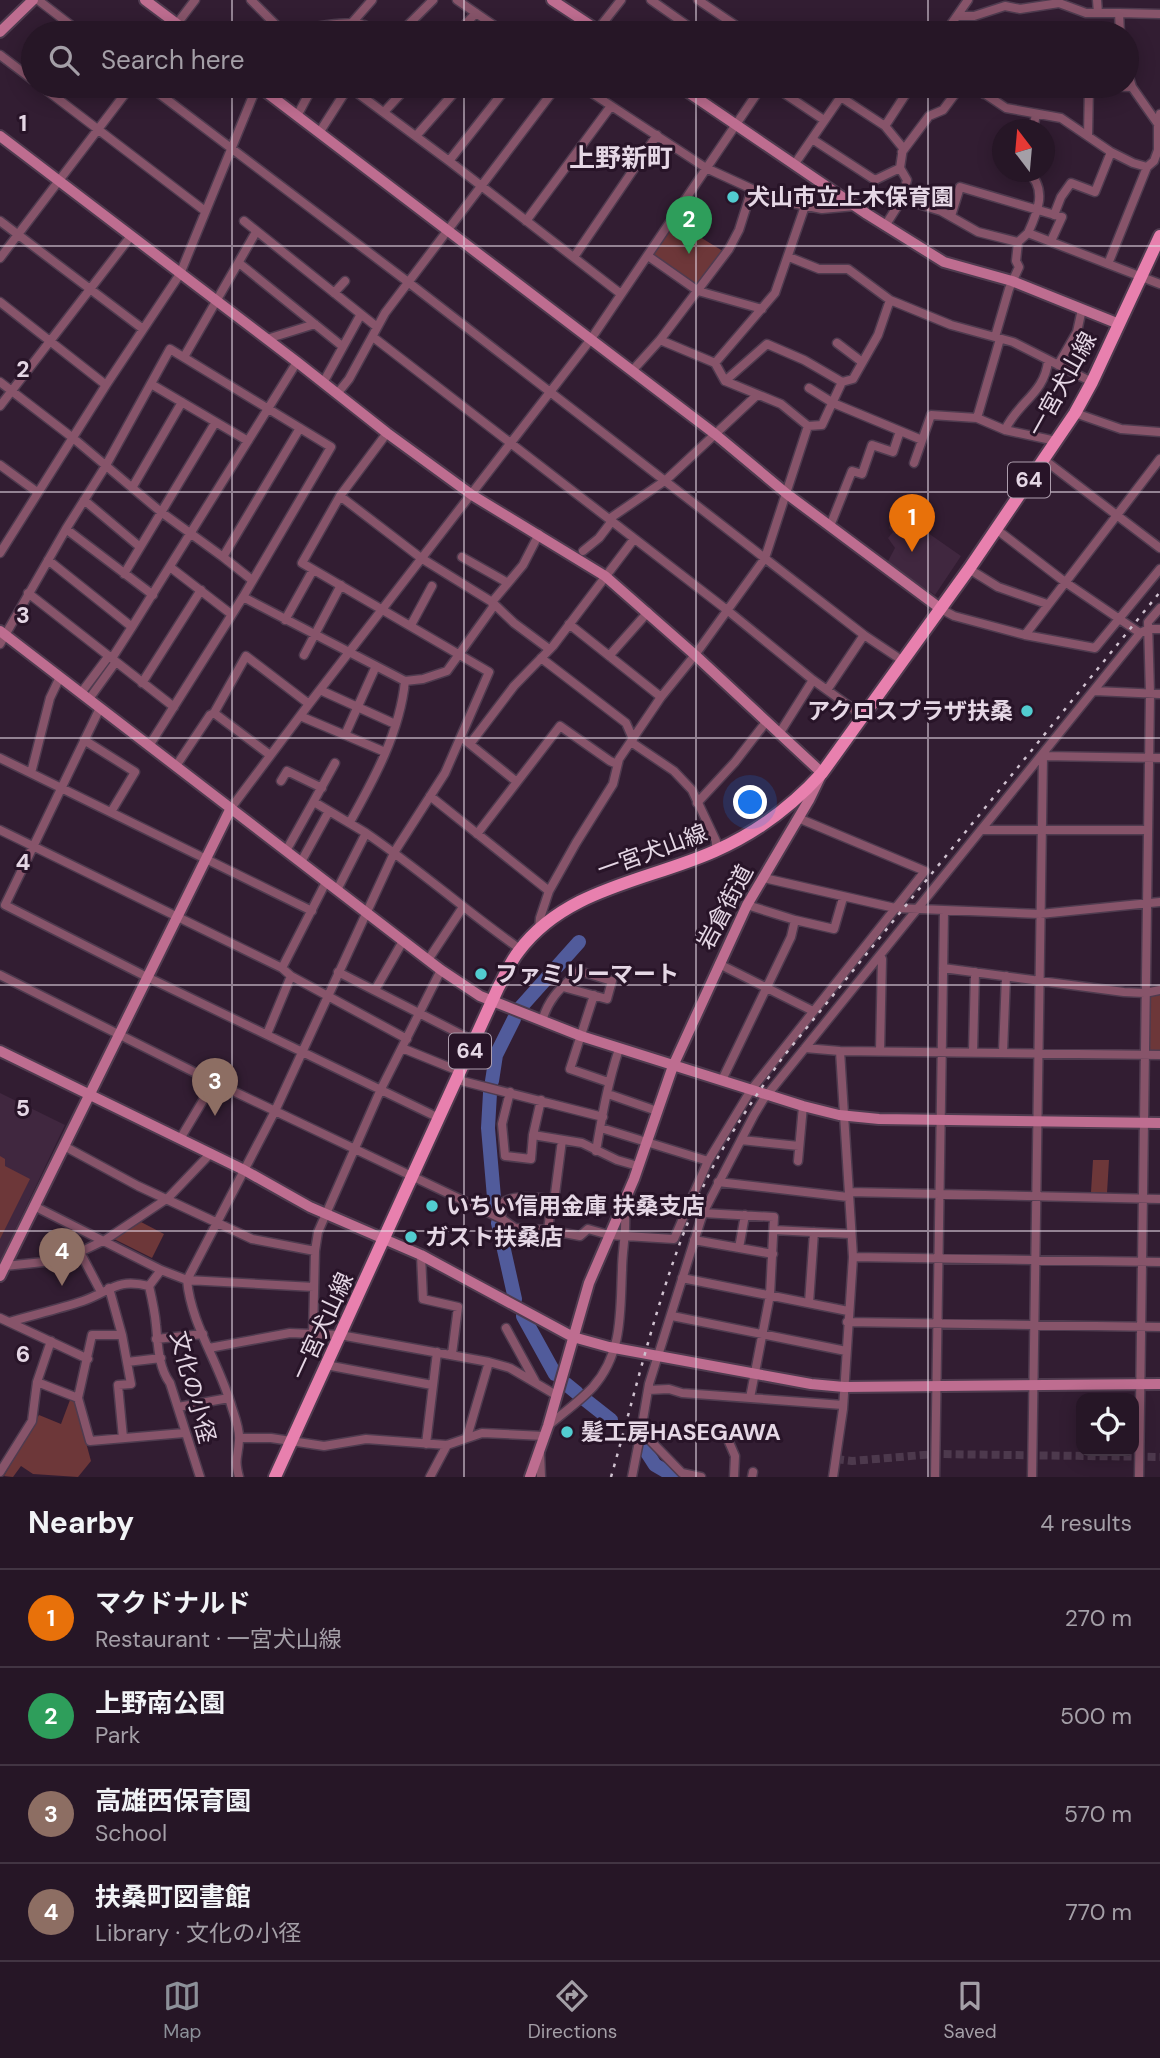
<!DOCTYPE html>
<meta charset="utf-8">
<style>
body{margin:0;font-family:"DM Sans","Noto Sans JP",sans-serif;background:#322332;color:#f1f3f6}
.controls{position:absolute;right:21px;bottom:21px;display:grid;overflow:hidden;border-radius:14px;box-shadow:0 4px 18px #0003}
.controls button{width:63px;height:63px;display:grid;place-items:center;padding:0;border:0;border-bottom:2px solid #423543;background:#261626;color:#f1f3f6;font:35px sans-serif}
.compass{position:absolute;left:992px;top:119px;width:63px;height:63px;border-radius:50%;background:#261626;box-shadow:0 4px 18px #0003;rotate:344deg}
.you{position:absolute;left:751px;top:803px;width:24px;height:24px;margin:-18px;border:5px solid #fff;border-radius:50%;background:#1a73e8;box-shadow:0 0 0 10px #1a73e833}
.badge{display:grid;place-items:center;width:46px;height:46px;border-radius:50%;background:#8c9099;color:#fff;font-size:23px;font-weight:700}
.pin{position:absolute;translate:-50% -58px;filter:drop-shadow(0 2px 4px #0008)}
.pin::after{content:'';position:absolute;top:37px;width:24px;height:21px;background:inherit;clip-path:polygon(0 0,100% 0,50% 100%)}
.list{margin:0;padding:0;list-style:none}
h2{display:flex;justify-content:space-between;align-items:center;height:91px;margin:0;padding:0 28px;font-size:30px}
h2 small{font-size:23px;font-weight:400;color:#a49fa7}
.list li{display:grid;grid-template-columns:46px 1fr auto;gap:21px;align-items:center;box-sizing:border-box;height:98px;padding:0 28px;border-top:2px solid #423543}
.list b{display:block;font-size:26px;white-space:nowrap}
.list p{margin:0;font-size:23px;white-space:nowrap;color:#a49fa7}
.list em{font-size:23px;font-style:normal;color:#a49fa7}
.icon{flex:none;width:38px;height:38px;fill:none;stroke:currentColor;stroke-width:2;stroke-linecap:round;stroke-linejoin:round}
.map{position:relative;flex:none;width:1160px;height:1477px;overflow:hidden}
.search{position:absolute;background:#261626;box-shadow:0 4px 18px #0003;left:21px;right:21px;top:21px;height:77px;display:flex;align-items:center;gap:18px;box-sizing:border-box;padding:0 24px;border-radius:38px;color:#a49fa7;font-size:26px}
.sheet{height:483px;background:#261626}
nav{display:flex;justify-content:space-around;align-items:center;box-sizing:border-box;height:98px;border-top:2px solid #423543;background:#261626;font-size:19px;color:#a49fa7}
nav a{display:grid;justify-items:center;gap:4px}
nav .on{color:#8c9099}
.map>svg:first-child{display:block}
.built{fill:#40273f}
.green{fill:#6d3739}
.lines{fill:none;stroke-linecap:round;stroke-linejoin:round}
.river{stroke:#515b9b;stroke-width:14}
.street-tunnel{stroke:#4d394d;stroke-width:8;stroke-dasharray:8 4;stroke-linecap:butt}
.street-casing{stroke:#4f3b4f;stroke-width:11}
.secondary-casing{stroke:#4f3b4f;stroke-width:14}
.primary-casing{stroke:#4f3b4f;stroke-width:16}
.street{stroke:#87546a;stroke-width:8}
.secondary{stroke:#be6d90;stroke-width:10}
.primary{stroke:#e880ae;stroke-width:12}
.rail{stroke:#cfc1cf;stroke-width:2.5;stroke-dasharray:3.5 7;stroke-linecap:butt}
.grid{fill:none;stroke:#e5d7e5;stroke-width:2;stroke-opacity:0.55}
.poi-dot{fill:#52ccd0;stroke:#281428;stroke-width:2.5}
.labels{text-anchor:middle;stroke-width:6;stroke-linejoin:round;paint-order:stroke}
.shield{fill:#281428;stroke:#ac9cac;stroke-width:2}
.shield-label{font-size:21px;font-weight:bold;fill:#e5d7e5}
.poi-label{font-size:23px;font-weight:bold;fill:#e5d7e5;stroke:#281428;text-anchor:start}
.street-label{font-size:23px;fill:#e5d7e5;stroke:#281428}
.quarter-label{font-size:26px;font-weight:bold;fill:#e5d7e5;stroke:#281428}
.grid-label{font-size:23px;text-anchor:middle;font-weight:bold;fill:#e5d7e5;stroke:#281428;stroke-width:6;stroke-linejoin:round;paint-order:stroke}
</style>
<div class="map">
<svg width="1160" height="1477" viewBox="0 0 1160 1477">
<rect width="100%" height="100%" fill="#321d32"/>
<path class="built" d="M908 519 961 556 935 595 887 563 895 548 888 538 893 532 889 528 891 522 900 526Z
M0 1093 65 1125 0 1261Z"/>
<path class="green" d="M674 221 726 253 696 285 653 255Z
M1150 995H1160V1052H1150Z
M0 1156 5 1159V1166L30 1179 0 1239Z
M1093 1160H1109L1107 1193 1091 1192Z
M141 1222 164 1234 152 1258 114 1239Z
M70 1400 75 1402 91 1461 78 1477 33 1474 21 1466 13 1477 4 1476 39 1415 61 1424Z"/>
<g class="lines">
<path class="river" d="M520 1008 579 942
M492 1081 496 1055 514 1019
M490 1093 488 1128 495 1209
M498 1223 515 1299
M523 1316 555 1374
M566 1384 577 1393
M583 1398 611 1420
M646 1451 655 1465 676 1477"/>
<path class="street-tunnel" d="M836 1459 852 1461 935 1454 1160 1457"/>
<g class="street-casing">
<path id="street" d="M38 0 81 33
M251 0 284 33
M457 0 505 33
M651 0 698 33
M698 0 747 33
M1097 0 1098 13
M957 16H974L1005 6 1020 9 1059 3 1086 13H1119
M170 33 195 0
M293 33C307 27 349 20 364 25 370 27 375 31 379 33
M343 33 372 0
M400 33 433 0
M457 33 476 13
M595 33 621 0
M945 33 968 0
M1120 33 1119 13 1160 14
M0 55 33 80
M1127 71 1132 87 1158 124
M41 86 205 211
M149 86 408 282 864 635 903 661
M348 86 449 161 621 294
M489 86 502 94
M581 86 706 168 752 189 792 203 822 209 855 206
M773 86 824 120
M824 86 885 126 903 148 900 168 907 180 902 199 885 226
M973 86 1006 108 1061 118 1111 152 1133 163 1147 167 1154 161 1158 150H1160
M1096 86 1132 87
M984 94 992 86
M384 112 408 86
M297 116 313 86
M885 126 911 86
M1033 130 1036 114
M319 133 349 86
M416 136 460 86
M1088 136 1089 86
M812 139 875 180 900 168
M1158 150V124L1160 114
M902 152 929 116 943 110 961 86
M449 161 508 86
M794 165 840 98
M902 199 941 211 978 232 1018 242 1028 233 1160 284
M1054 215 1061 197 1071 183 1095 192 1111 152
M951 216 960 187 1062 217 1051 241
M0 221 143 329
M244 221 377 327
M526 221 611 106
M1028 233C1037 213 1048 189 1028 172
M648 256 698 291 762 309
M574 257 657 135
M789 257 819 269H848L890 300 951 325 1013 342 1092 382
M0 258 131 86
M239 263 342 346
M1108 264 1147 167
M334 293 345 281
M0 302 106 385
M373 337 727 610 813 680 863 716
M995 337 1009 289 1019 267 1016 261 1018 242
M267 339 315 324
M660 340 715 363 725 381 781 404 808 426 822 425 842 382 853 379 878 335 890 300
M837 343 862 362
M184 357 256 232
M715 363 775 293 805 206
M1058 365 1077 332 1082 309
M632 371 660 340 729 249 739 230 752 189
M725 381 767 344 804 360 842 382
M0 382 73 438 161 512 223 557 252 580
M323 383 361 314
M151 384 248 441
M809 388 833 403 922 440
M337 394 349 379 385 313 557 86
M0 406 131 236
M1075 413 1121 429 1160 432
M977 418 1000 339
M1005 430C1017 403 1045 393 1048 361
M1043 459 1160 548
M914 463 931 415 977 418 1005 430 1056 441
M0 465 37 492
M132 488 182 402
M340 496 421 558 492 602 514 623 549 649
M84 500 140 547
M609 519 666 480 757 395
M830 526 852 471 862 474 872 445 893 452 900 431
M66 529 153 595
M996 529 1065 582 1140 633
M583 551 599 538 612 521
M0 553 106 385 180 274 257 86
M223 557 300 428
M462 557 508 583
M48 560 132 627
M170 567 231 614
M969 569 998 587 1047 604
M124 574 215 423
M28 593 174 707
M243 597 405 681 423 679 447 671 493 607 492 602 523 565 539 534
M941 609 954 616 1025 635 1095 648 1160 569
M285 620 313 570
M569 624 661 697
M411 625 432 586
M1025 635 1160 459
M0 644 66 529 105 467 170 349 331 447 243 597 149 746
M304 655 341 585
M609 656 648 612
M541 658 626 723 633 739
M142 683 201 590
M320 690 395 724
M827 690 864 635
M1095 691 1160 694
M81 693 108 657 114 655 132 627 297 362
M89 699 115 663
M100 708 5 905 147 977 439 1118
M214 713 270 755
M300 716 385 752
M779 734 813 680
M345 735 376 666
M84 740 135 772 111 812
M466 741 517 782
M631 742 674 771 692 790 716 841V851
M470 744 514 686 553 646 634 539
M1043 756 1160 758
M0 758 312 911
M176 766 210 715 214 713 246 656 309 704
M31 773 50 698 60 677
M281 781 287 771 322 788
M430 796 549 891
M314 802 366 833
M697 803 735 762 766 722
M231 808 309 704 591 339 762 86
M350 822C374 779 400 732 405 681
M0 830 282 968 291 976 407 1039
M981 830H1148
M477 834 560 726 610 761 617 764
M286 851 335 763
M301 862 329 811
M764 878 895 908 1040 914 1160 902
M337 890 366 833C419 869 467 912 520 949
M747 905 795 920 834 929 843 898
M539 929 540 918 549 891 576 843 613 784 619 759 661 697 695 655 765 558 808 426
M428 960 463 907
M719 964 813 1011
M282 968 326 882
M943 968 1124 992 1145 993 1160 990
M338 972 474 1041
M0 975 214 1082 502 1219 515 1228 548 1230 580 1236 588 1229 609 1235 674 1239 708 1161 751 1090 925 871 798 818
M375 990 403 941
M594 995 570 1069 608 1082
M542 1021C549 997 561 988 579 971L612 981 607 999 563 987
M267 1034 291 976
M402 1048 461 1072
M805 1048 840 1051 1160 1055
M880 1051 882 959 880 955
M973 1052 975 972
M1003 1052 1006 976
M458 1080 603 1117
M722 1080 791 937 795 920
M510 1092 502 1124 505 1156 531 1159 533 1135 541 1100
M608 1094 657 1111
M601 1128 708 1161
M533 1135 582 1143 617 1160 638 1166
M180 1139 214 1082
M741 1140 799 1146
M64 1146 138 1186 252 1239 315 1251
M596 1151C602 1116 608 1082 619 1049
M798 1161 803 1106
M718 1182 848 1197
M849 1192 1160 1199
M552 1199 555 1194 562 1140
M34 1206 161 1270 187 1280 314 1287
M703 1213 774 1217 770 1295 750 1398
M502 1219 500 1205C512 1193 535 1198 552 1199L548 1230
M774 1230 850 1234
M694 1240 773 1254
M739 1248 745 1215
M80 1252 101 1292
M421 1255 423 1299 458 1307 452 1354
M853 1257 1160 1262
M5 1266 53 1261 80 1252 105 1240 168 1198 211 1153
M682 1278 848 1311
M149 1286C152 1299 155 1312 156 1325 158 1344 158 1367 170 1383L200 1477
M149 1286 161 1270
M809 1303 814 1232
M672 1316 846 1351
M0 1318 88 1359
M9 1322C33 1315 59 1309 83 1301 111 1291 116 1278 149 1286
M847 1322 1160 1327
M506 1328 535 1381
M313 1334 315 1251 318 1232 381 1089 441 970
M122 1335 131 1384 118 1385 123 1438
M156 1339 203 1334
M209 1348 290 1333 313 1334 340 1335 489 1362 510 1368 556 1395
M127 1362 161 1358
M326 1365 432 1385
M37 1382 78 1398 92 1335H122L109 1288
M648 1390 669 1389 682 1393 843 1405
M78 1398 90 1441 184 1433
M178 1407 229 1398
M548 1426C563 1413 580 1401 593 1387 623 1353 620 1312 622 1270 622 1248 628 1227 624 1205
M467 1437 489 1362
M240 1438H271L324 1446 366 1439 447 1445 482 1433 544 1436
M729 1442 735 1456 734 1477
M426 1444 437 1352
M540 1452 541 1477
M0 1472 32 1421 37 1382 51 1341
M239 1477C234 1458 238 1458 239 1440 240 1430 235 1417 232 1408 220 1364 191 1325 187 1280L275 1111 395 851 445 773 489 672 302 563 340 496 387 433
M430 1477 447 1445
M632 1477 641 1431
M701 1477 682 1473 641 1431 649 1384 703 1213 754 1115 763 1100 1140 633 1149 629H1160
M752 1477 753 1472
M833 1477 843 1409 853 1257 840 1051
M935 1477 944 911
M1032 1477 1043 756
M1139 1477 1150 694 1148 622 1160 608"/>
</g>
<g class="secondary-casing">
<path id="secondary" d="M145 0 189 33
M552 0 602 33
M0 32 33 0
M258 86 715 434 787 494 941 609
M679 86 867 214 944 262 1012 281 1119 324
M0 136 297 362 387 433 472 495 605 576 695 655 822 773 809 800 747 905 673 1066 634 1179 589 1283 548 1426 530 1477
M0 631 441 970 480 996 581 1036 803 1106 839 1115 879 1119 1160 1123
M0 1051 244 1170 310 1207 421 1255 573 1337 609 1347 811 1384 844 1387 1160 1384
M0 1276 231 808"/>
</g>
<g class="primary-casing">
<path id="primary" d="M275 1477 498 988C505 976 510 962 519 951 566 888 648 881 715 851 756 833 793 805 822 773L969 569 1075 413 1092 382 1160 236"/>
</g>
<use href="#street" class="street"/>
<use href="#secondary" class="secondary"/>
<use href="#primary" class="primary"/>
<path class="rail" d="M611 1477C637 1387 659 1288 696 1203 718 1150 750 1104 783 1057L1160 592"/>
</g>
<path class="grid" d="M232 0V33M464 0V33M696 0V33M928 0V33M232 86V1477M464 86V1477M696 86V1477M928 86V1477M0 246H1160M0 492H1160M0 738H1160M0 985H1160M0 1231H1160"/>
<g class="poi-dot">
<circle cx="733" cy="197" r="7"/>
<circle cx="1027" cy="711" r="7"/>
<circle cx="481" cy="974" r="7"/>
<circle cx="432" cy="1206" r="7"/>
<circle cx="411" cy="1237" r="7"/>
<circle cx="567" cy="1432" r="7"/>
</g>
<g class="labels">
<g class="shield">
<rect x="1008" y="462.5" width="42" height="35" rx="5"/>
<rect x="449" y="1033.5" width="42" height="35" rx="5"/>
</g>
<g class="shield-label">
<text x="1029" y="487">64</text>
<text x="470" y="1058">64</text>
</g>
<g class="poi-label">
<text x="747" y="205">犬山市立上木保育園</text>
<text x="1013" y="719" text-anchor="end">アクロスプラザ扶桑</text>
<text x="495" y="982">ファミリーマート</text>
<text x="446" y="1214">いちい信用金庫 扶桑支店</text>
<text x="425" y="1245">ガスト扶桑店</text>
<text x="581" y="1440">髪工房HASEGAWA</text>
</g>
<g class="street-label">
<text transform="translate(1062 384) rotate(-61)" y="8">一宮犬山線</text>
<text transform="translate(652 851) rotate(-20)" y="8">一宮犬山線</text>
<text transform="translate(725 907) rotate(-62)" y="8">岩倉街道</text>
<text transform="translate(322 1326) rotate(-65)" y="8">一宮犬山線</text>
<text transform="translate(193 1387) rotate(75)" y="8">文化の小径</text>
</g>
<g class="quarter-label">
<text x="621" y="167">上野新町</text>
</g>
</g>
<g class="grid-label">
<text x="23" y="131">1</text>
<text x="23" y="377">2</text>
<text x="23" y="623">3</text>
<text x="23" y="870">4</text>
<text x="23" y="1116">5</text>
<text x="23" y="1362">6</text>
</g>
</svg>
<div class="controls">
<button><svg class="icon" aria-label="locate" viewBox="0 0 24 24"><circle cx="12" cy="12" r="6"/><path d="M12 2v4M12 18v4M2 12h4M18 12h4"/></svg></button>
</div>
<svg class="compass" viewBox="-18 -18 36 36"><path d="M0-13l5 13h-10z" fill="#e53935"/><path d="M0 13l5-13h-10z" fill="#a49fa7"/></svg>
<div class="you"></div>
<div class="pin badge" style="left:912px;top:552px;background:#e8710a">1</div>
<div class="pin badge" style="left:689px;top:254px;background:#2e9e5b">2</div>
<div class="pin badge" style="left:215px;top:1116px;background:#8d6e63">3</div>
<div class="pin badge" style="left:62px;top:1286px;background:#8d6e63">4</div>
<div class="search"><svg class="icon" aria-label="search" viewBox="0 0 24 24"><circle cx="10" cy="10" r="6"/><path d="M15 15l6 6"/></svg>Search here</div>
</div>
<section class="sheet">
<h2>Nearby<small>4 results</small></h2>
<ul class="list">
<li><span class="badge" style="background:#e8710a">1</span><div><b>マクドナルド</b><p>Restaurant · 一宮犬山線</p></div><em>270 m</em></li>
<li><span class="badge" style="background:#2e9e5b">2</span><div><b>上野南公園</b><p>Park</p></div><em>500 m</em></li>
<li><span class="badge" style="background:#8d6e63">3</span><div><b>高雄西保育園</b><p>School</p></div><em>570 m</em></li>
<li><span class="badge" style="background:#8d6e63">4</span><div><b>扶桑町図書館</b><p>Library · 文化の小径</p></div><em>770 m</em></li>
</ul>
</section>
<nav>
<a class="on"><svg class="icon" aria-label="map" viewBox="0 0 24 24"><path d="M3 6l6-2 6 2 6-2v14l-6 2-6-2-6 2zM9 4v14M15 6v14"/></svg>Map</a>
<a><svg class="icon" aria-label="directions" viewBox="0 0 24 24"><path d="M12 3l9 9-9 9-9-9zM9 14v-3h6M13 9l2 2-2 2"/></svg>Directions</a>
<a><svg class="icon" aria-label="saved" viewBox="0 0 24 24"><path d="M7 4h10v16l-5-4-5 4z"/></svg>Saved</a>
</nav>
